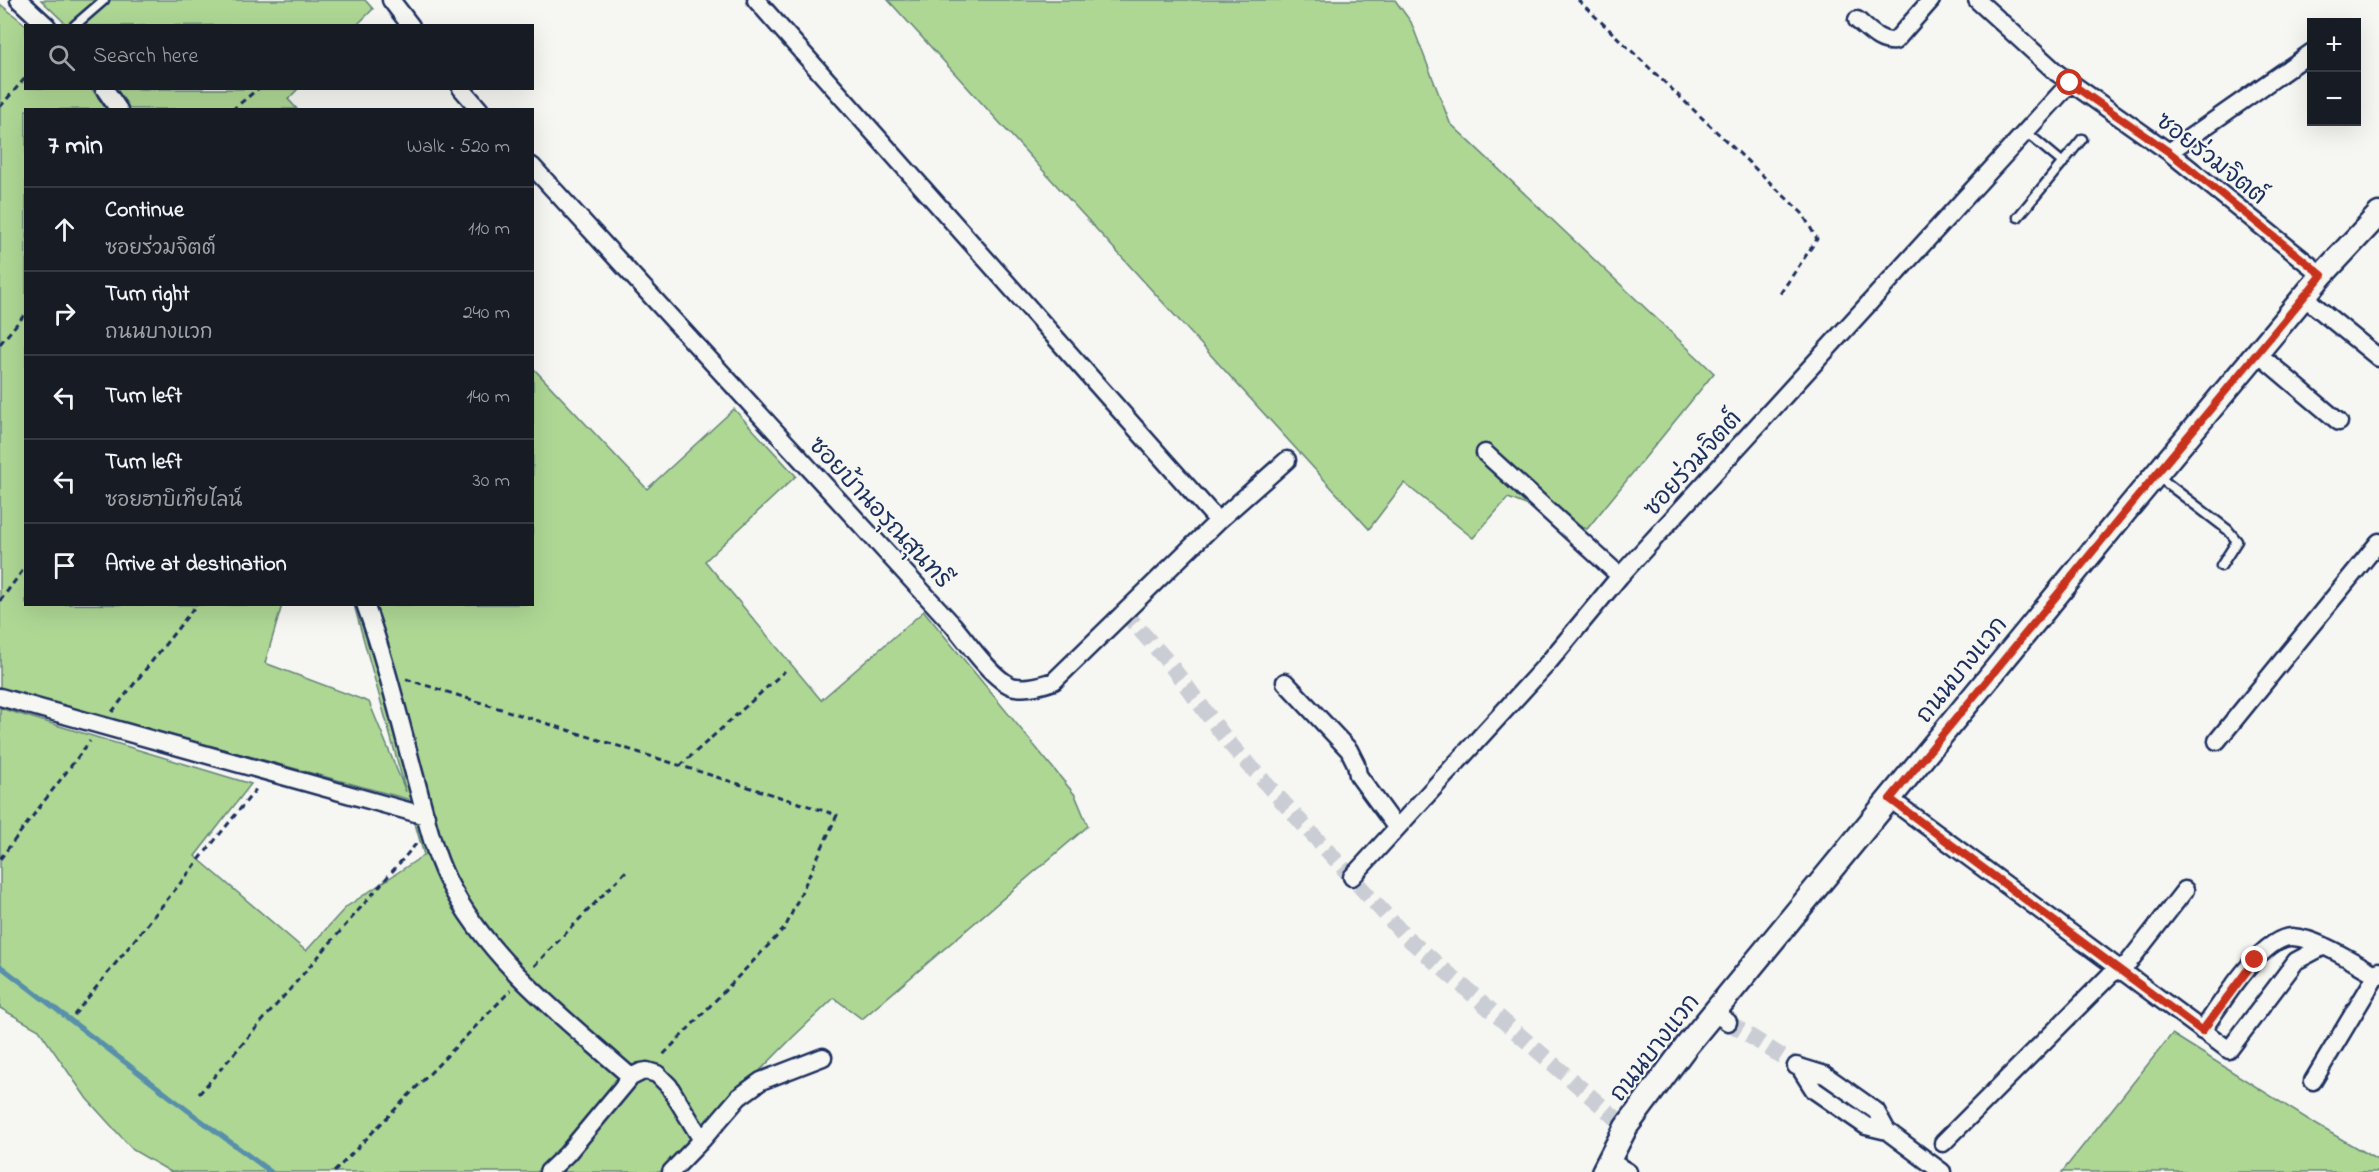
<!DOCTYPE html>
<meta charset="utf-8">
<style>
body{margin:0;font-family:"Indie Flower","Playpen Sans Thai",sans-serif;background:#242831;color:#f1f3f6}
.controls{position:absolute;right:18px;top:18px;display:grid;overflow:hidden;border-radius:0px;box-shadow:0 6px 24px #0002}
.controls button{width:54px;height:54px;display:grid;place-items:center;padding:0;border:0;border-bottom:2px solid #363941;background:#171b24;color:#f1f3f6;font:30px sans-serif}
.stop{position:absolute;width:18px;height:18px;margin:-14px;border:4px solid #c8321e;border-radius:50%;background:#fff}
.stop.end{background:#c8321e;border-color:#fff;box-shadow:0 2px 6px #0008}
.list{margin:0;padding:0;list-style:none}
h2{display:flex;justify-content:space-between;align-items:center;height:78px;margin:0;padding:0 24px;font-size:26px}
h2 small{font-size:20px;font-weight:400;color:#9ea1a6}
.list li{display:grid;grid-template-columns:39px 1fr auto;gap:18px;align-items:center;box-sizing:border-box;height:84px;padding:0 24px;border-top:2px solid #363941}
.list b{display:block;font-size:22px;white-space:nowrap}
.list p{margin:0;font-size:20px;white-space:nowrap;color:#9ea1a6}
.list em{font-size:20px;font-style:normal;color:#9ea1a6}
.icon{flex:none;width:33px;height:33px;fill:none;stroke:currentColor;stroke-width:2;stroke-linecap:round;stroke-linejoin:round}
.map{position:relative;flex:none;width:2379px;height:1172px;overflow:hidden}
.search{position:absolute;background:#171b24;box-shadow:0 6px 24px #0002;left:24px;top:24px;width:510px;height:66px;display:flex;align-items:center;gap:15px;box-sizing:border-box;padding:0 21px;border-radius:0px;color:#9ea1a6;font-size:22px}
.panel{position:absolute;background:#171b24;box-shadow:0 6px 24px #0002;left:24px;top:108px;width:510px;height:498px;border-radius:0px}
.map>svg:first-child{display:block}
.green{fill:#aed794;stroke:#648379;stroke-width:1.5}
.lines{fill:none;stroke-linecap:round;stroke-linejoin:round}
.stream{stroke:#5990ab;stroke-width:5}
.street-tunnel{stroke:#caced4;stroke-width:16;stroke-dasharray:16 8;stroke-linecap:butt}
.lane-casing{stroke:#1b2f5e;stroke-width:13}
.street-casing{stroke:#1b2f5e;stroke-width:21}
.secondary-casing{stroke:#1b2f5e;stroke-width:27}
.path{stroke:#1b2f5e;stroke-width:3;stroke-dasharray:6 4.5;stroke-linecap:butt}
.lane{stroke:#f6f6f2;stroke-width:8}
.street{stroke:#f6f6f2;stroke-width:16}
.secondary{stroke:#f6f6f2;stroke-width:22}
.route{stroke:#c8321e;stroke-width:8}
.labels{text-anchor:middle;stroke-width:4.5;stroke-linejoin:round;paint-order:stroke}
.street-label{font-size:24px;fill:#1b2f5e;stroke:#f6f6f2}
</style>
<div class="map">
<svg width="2379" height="1172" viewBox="0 0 2379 1172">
<rect width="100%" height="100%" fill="#f6f6f2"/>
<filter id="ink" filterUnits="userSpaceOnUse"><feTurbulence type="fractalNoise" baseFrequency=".0167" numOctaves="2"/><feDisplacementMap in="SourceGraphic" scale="12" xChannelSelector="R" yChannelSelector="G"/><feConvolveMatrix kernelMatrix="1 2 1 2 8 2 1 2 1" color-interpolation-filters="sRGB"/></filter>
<g filter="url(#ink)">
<path class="green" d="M41 0H365L373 9 357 25 68 26Z
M888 0H1395L1411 22 1450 123 1714 373 1587 529 1508 498 1473 538 1404 483 1369 529Z
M0 4 26 25V88L92 89 106 109 26 110V604L282 605 265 663 369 702 406 792 354 605 532 604 533 368 647 489 734 409 796 476 705 561 821 700 924 611 1075 795 1088 826 862 1019 834 998 793 1037 660 1172H171L133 1150 87 1099 39 1030 0 1008V708L251 784 195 856 306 951 346 907 424 855 408 799 0 689Z
M114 89H298L288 99 297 109H128Z
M2172 1034 2317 1125 2379 1161V1172H2062Z"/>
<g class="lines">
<path class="stream" d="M0 966 195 1116 271 1172"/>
<path class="street-tunnel" d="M1124 612 1169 663 1229 743 1405 936 1626 1127
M1728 1022 1795 1065"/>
<g class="lane-casing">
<path id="lane" d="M74 26 104 0
M2026 132 2063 163
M2018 217 2082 139
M2156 475 2228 530 2237 541 2221 566"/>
</g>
<g class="street-casing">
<path id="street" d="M19 0 47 26
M391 0 411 26
M756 0 1218 521
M1977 0 2057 73 2169 152 2322 275
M1857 20C1868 29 1880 43 1895 41L1931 0
M104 88 119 110
M461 88 480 110
M2169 152 2312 52
M532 166 952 624C966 640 996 685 1016 687 1029 689 1042 685 1054 681L1218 521 1287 460
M2304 297 2379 358
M2257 353 2339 422
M1485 453 1620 576
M365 604C387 664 401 726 418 788 426 818 433 850 447 879 488 961 564 1018 631 1077
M1285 682 1349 750 1356 764 1358 775 1396 827
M0 697 426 816
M2217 741 2379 542
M1890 799 2229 1050 2296 961 2324 946
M1352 877 1548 663 1620 576 2070 83
M2121 972 2185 890
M1714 1013 1728 1022
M2202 1031C2218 1008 2262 936 2292 937 2318 938 2356 964 2379 976
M1796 1066 1825 1075 1876 1111 1887 1131
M1800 1068 1814 1090 1866 1126 1887 1131 1942 1172
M2313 1081 2379 971
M702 1140 739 1097 761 1081 823 1057
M1943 1143 2117 968
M1608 1160 1628 1172
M548 1172 567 1154 631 1077 641 1072 647 1071 657 1074 669 1086 702 1140 671 1172"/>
</g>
<g class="secondary-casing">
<path id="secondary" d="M1603 1172 1626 1127 1688 1044 2129 507 2322 275 2379 214"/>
</g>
<path class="path" d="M1578 0 1802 213 1817 239 1778 297
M0 107 26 77
M232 110 259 88
M0 344 26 313
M0 601 26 566
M406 679 837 815 785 928 661 1057
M112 712 197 604
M680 766 785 671
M0 859 90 741
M534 966 629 868
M74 1015 257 788
M199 1094 416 844
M334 1172 511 990"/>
<use href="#lane" class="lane"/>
<use href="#street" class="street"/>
<use href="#secondary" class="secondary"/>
</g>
</g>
<g class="lines" filter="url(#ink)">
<path class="route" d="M2070 83 2169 152 2322 275 2129 507 1890 799 2202 1031 2255 960"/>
</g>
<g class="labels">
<g class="street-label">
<text transform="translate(2212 158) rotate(38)" y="8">ซอยร่วมจิตต์</text>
<text transform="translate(1692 463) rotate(-48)" y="8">ซอยร่วมจิตต์</text>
<text transform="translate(881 512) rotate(47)" y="8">ซอยบ้านอรุณสุนทรี</text>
<text transform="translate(1961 669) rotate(-51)" y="8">ถนนบางแวก</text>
<text transform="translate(1654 1047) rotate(-52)" y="8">ถนนบางแวก</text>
</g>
</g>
</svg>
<div class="controls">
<button>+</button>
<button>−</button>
</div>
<div class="stop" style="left:2070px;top:83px"></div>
<div class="stop end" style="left:2255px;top:960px"></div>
<div class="search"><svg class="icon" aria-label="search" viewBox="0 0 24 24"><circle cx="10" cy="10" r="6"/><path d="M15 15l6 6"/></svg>Search here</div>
<section class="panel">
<h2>7 min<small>Walk · 520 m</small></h2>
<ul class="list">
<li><svg class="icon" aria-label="ahead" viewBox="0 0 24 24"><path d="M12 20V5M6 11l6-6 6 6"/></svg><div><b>Continue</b><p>ซอยร่วมจิตต์</p></div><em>110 m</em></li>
<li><svg class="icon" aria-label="right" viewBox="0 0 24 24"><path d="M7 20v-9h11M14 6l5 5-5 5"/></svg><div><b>Turn right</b><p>ถนนบางแวก</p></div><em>240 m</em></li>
<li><svg class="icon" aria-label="left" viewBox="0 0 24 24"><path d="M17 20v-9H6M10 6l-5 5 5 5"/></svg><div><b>Turn left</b></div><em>140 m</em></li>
<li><svg class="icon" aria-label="left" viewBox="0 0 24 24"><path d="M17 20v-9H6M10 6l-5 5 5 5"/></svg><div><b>Turn left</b><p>ซอยฮาบิเทียไลน์</p></div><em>30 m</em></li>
<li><svg class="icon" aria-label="arrive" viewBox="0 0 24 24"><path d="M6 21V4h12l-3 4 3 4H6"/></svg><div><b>Arrive at destination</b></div></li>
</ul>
</section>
</div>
